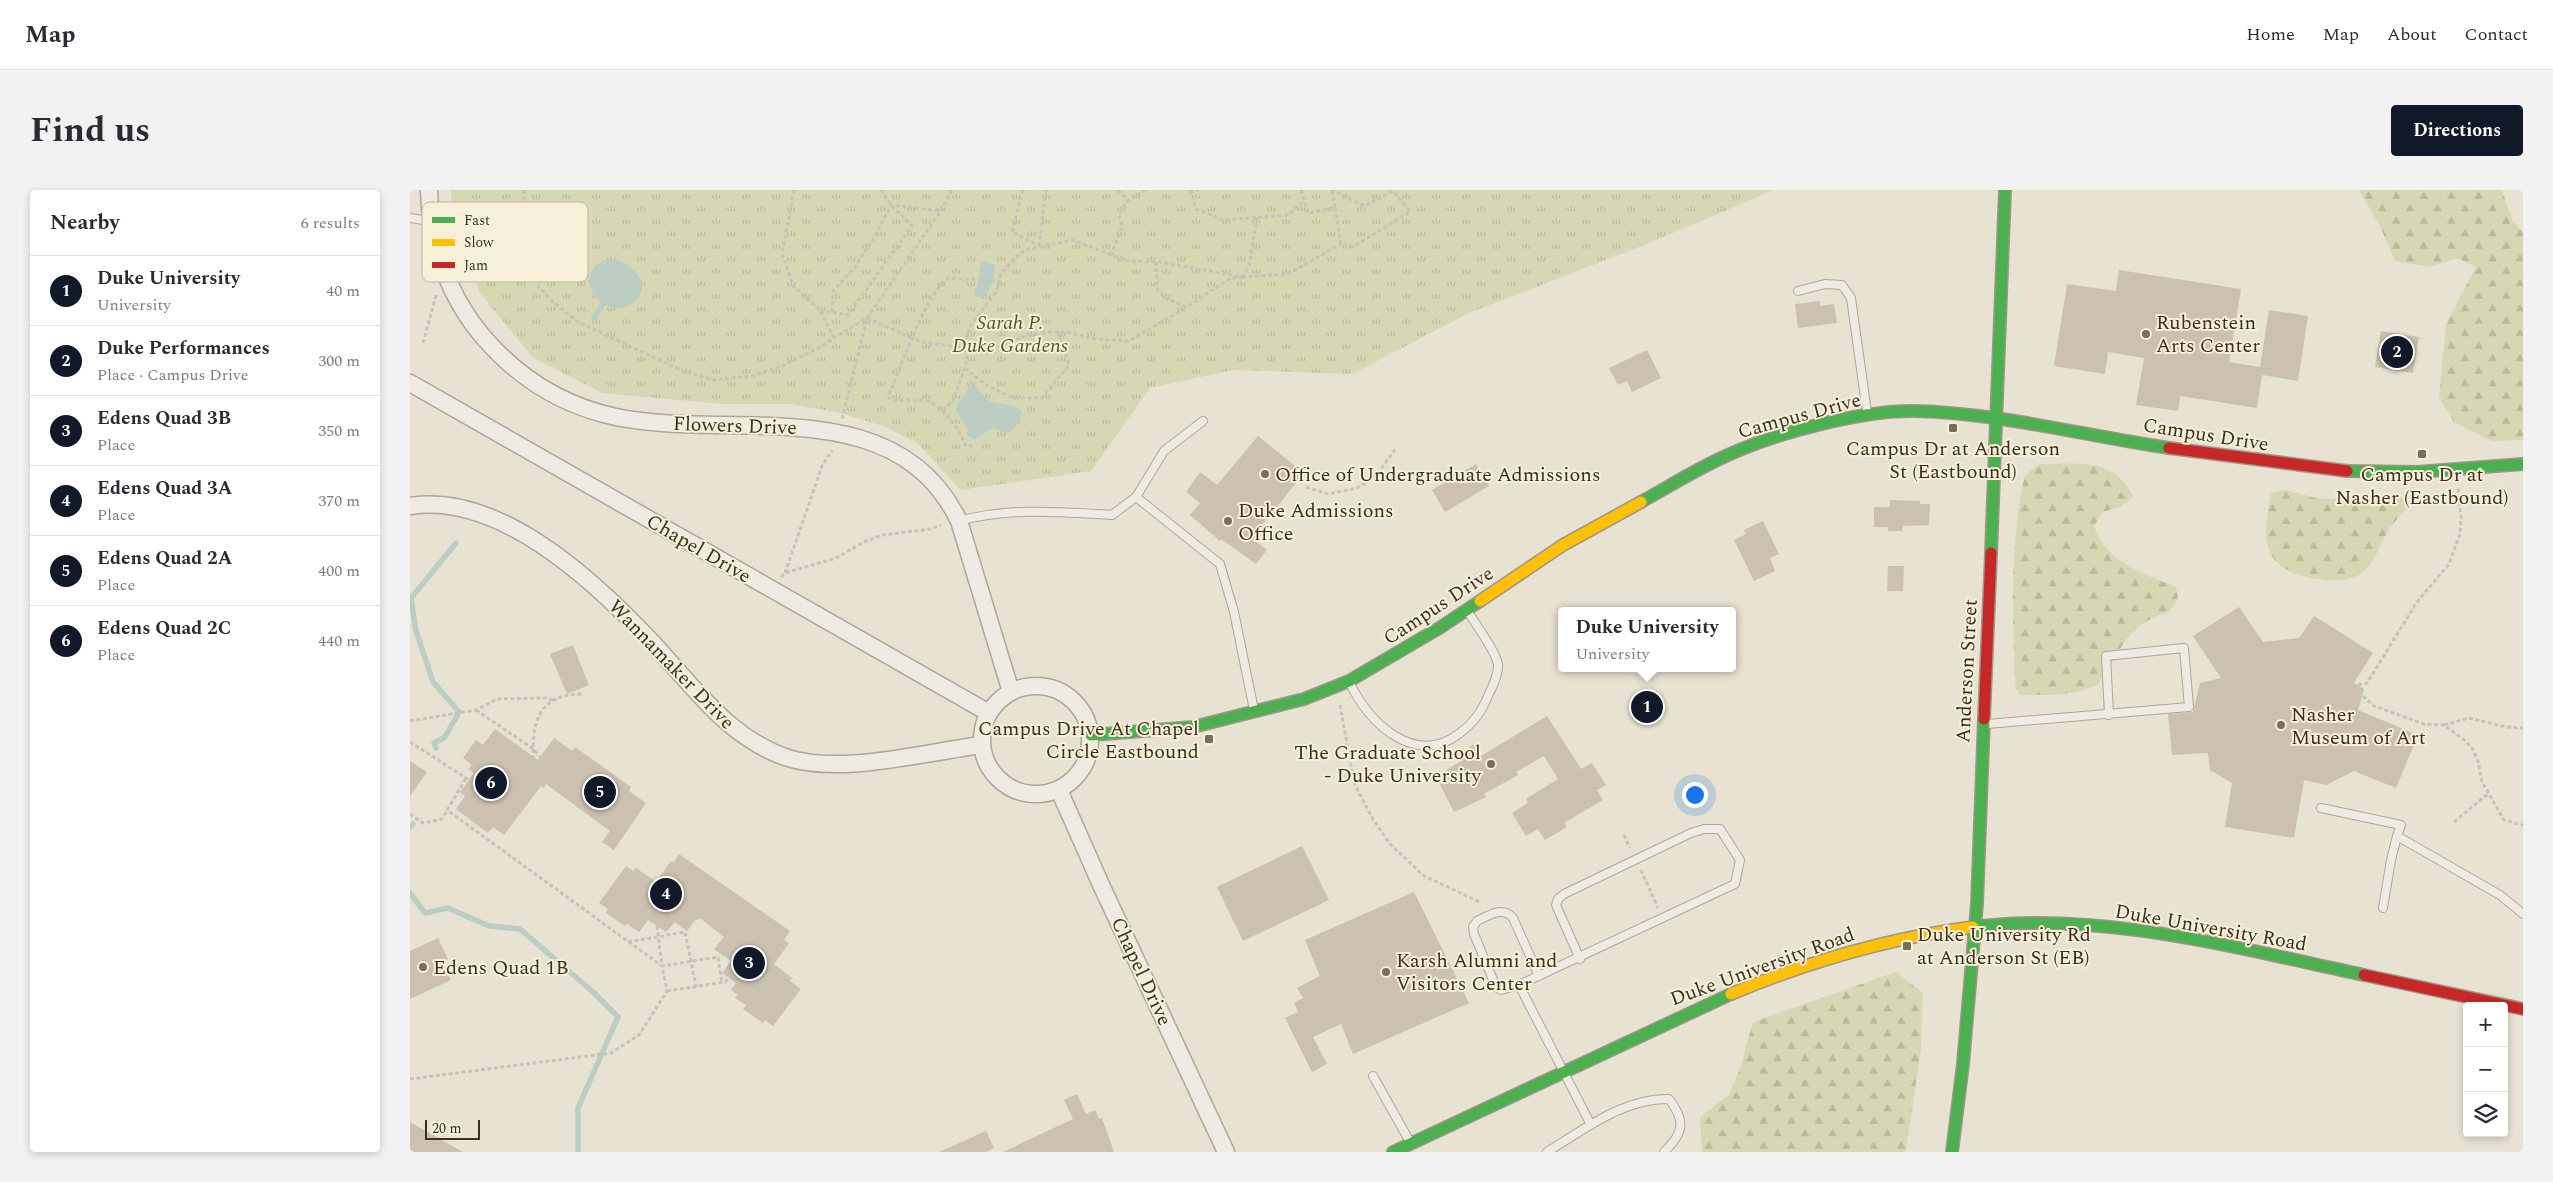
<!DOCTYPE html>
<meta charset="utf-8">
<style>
body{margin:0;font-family:Spectral,serif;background:#f2f2f3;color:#2b2b33}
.controls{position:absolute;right:15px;bottom:15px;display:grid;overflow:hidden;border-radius:5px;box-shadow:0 2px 8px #0003}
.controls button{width:45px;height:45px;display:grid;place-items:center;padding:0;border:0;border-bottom:1px solid #e1e1e2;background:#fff;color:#2b2b33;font:25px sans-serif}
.scale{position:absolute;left:15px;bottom:12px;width:55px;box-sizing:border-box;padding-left:5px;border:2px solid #3d2f20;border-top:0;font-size:14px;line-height:18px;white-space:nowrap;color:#3d2f20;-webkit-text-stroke:4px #f7efd8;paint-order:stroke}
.you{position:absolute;left:1284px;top:604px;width:18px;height:18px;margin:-12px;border:4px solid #fff;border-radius:50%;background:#1a73e8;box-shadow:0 0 0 8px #1a73e833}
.badge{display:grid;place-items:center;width:32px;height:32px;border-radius:50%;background:#111827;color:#fff;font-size:16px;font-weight:700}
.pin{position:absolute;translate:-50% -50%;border:2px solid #fff;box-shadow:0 1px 5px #0006}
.popup{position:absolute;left:1148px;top:417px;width:178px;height:65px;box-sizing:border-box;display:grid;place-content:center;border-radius:5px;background:#fff;filter:drop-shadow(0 1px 4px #0005);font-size:16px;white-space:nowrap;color:#7c7c81}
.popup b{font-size:19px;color:#2b2b33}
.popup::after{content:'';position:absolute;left:50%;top:100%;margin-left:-10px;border:10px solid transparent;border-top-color:#fff}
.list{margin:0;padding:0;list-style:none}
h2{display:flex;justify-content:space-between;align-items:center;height:65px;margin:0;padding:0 20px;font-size:21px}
h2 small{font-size:16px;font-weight:400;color:#7c7c81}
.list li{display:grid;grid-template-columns:32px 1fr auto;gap:15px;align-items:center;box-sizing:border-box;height:70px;padding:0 20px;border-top:1px solid #e1e1e2}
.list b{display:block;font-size:19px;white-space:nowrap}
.list p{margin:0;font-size:16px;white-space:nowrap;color:#7c7c81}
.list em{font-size:16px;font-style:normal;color:#7c7c81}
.icon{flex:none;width:28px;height:28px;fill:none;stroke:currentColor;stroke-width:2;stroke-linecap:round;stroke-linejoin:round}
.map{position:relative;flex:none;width:2113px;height:962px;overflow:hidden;border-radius:5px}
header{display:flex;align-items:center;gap:30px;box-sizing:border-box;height:70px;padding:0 25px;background:#fff;border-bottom:1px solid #e1e1e2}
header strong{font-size:24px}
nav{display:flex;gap:28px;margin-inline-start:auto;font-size:18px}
.intro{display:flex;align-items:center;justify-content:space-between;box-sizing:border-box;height:120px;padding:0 30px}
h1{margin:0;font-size:35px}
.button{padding:12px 22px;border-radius:5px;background:#111827;color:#fff;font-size:18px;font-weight:700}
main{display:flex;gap:30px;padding:0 30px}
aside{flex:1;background:#fff;border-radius:5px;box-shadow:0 2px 8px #0003}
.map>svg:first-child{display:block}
.forest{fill:url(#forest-firs)}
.park{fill:url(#park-tufts)}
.water{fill:#bccdc3}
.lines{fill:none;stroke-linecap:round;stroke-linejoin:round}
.stream{stroke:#bccdc3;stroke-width:5.5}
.building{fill:#ccc0b1}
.lane-casing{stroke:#ada799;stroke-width:10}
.street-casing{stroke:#ada799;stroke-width:19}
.fast-casing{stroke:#9d9689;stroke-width:14}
.slow-casing{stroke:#9d9689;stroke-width:14}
.jam-casing{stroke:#9d9689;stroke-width:14}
.path{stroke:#c8c3b9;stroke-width:3;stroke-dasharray:4 2.5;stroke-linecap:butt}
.lane{stroke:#efebe3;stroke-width:8}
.street{stroke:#efebe3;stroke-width:16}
.fast{stroke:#4caf50;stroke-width:11}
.slow{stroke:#ffc107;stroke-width:11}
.jam{stroke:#c62828;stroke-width:11}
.poi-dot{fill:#786e5e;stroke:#f7efd8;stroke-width:2}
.labels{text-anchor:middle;stroke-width:4;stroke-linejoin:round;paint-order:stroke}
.park-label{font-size:20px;font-style:italic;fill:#4c5b25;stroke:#f7efd8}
.poi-label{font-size:20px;fill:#3d2f20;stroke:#f7efd8;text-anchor:start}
.street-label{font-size:20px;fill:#3d2f20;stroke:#f7efd8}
.key{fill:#f7efd8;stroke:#bfb5a1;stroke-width:1}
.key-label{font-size:14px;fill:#3d2f20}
</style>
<header>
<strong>Map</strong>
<nav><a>Home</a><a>Map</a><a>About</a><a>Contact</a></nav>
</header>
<div class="intro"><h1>Find us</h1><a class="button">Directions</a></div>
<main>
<aside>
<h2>Nearby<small>6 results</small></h2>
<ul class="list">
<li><span class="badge">1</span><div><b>Duke University</b><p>University</p></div><em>40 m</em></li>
<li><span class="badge">2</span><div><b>Duke Performances</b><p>Place · Campus Drive</p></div><em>300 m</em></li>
<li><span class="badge">3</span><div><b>Edens Quad 3B</b><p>Place</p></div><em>350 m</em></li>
<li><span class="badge">4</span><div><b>Edens Quad 3A</b><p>Place</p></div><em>370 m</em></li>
<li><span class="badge">5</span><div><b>Edens Quad 2A</b><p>Place</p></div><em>400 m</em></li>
<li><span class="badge">6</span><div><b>Edens Quad 2C</b><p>Place</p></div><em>440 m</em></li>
</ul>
</aside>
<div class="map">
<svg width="2113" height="962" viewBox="0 0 2113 962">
<defs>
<pattern id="forest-firs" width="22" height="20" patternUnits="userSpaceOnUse" patternTransform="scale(1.25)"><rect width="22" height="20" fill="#d6d8b3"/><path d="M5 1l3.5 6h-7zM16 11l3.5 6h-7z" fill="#b9ba9a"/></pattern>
<pattern id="park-tufts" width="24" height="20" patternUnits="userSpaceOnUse" patternTransform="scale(1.25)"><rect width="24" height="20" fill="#d6d8b3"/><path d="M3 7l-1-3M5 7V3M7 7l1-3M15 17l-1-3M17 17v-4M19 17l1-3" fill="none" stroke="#b9ba9a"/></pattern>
</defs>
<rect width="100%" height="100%" fill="#e7e2d1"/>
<path class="forest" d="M1949 0H2092L2102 30 2113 42V250L2082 251 2044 232 2029 207 2036 134 2066 77 2047 68 2020 77 1985 71 1970 36Z
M1630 274C1669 274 1703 267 1724 307L1710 317 1693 322 1684 336C1696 372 1733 384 1766 397L1768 409 1760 421C1742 427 1728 434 1716 450 1707 461 1696 491 1683 497 1660 506 1634 505 1610 505L1605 496C1603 425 1599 354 1615 285Z
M1875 300 1910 309 1991 307 2003 313C1994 321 1985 330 1978 341 1969 355 1965 376 1949 385 1936 392 1920 391 1907 389 1851 381 1852 350 1861 303Z
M1486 782 1513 803 1511 858 1496 962H1292L1290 927 1319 905 1330 878 1343 832Z"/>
<path class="park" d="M41 0H1364L1237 54 1059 123 942 184 823 180 740 198 681 281 551 300 508 254 476 237 434 224 382 214H312L192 203 122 167 70 103 42 35Z"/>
<path class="water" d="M200 69C222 70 245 97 223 113 192 136 155 78 200 69Z
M573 71 585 75C585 85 581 100 574 107H565C563 99 567 98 569 91 571 82 566 81 573 71Z
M562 193 579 211 607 217 612 222 606 237 597 243 584 238C576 241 570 247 563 249L558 246C560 235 548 229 546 218Z"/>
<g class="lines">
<path class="stream" d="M184 128 196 109
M26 558 24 553 35 547 49 522 23 492 6 441 1 408 46 353
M0 637 3 634
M0 703 15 723 38 718 79 736 110 739 183 802 208 827 168 918V962"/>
</g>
<path class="building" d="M1709 80 1831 99 1819 172 1850 177 1859 120 1898 126 1888 191 1852 185 1847 218 1770 206 1768 221 1726 215 1734 168 1698 162 1695 184 1644 176 1657 94 1706 101Z
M1410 111V116L1424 114 1427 133 1388 138 1385 114Z
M1971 141 2009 147 2003 183 1965 177Z
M1237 160 1251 188 1222 202 1217 191 1208 195 1199 178Z
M848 246 894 283 853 334 855 336 844 350 857 360 846 374 811 349 810 351 780 325 790 313 776 302 790 282 807 295Z
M1066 274 1079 296 1035 322 1022 300Z
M1480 310 1510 311V314H1520L1519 335 1493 336 1492 341H1478V337H1464V317H1480Z
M1353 331 1369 364 1360 368 1365 381 1344 391 1324 350 1336 344 1334 340Z
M1478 376H1494L1493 401H1477Z
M1829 417 1853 452 1889 448 1904 426 1963 463 1944 493 1954 499 1948 520 2008 545 1986 598 1944 581 1916 595 1894 590 1884 648 1815 637 1822 593 1800 580 1798 563 1762 565 1758 524 1783 522 1790 493 1811 488 1783 446Z
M163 455 179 495 157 504 140 464Z
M1137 526 1171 579 1182 573 1196 595 1187 600 1193 610 1154 633 1157 637 1135 650 1128 639 1116 646 1102 623 1118 613 1116 609 1148 589 1134 566 1106 582 1108 585 1074 604 1076 607 1044 622 1029 593 1039 587 1036 580 1053 570 1049 564 1064 554 1071 566Z
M85 539 128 570 144 548 162 561 165 557 221 597 219 601 236 613 204 660 192 652 200 641 136 594 133 598 131 596 94 645 83 637 78 643 46 619 55 606 50 602 64 583 58 579 62 575 53 568 66 550 73 555Z
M0 571 17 582 0 606Z
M892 656 919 710 833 751 807 697Z
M269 664 380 741 374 750 379 753 364 774 382 788 380 791 391 799 363 836 355 830 353 833 333 819 336 815 325 808 328 805 321 800 326 793 312 783 321 771 304 759 314 747 290 728 288 730 286 729 277 741 265 732 256 742 238 730 229 742 217 734 215 736 196 723 198 719 189 713 216 676 223 681 226 678 246 692 261 671 264 672Z
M1004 702 1059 813 943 864 931 834 903 847 917 874 902 882 875 828 888 822 884 813 893 808 887 798 910 786 895 750Z
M28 748 38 769 32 771 41 790 0 809V761Z
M667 904 676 924 685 920 689 929 692 928 704 962H593L663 929 654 910Z
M0 932 53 962H0Z
M576 941 584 958 576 962H529Z"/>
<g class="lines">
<g class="lane-casing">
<path id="lane" d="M0 28 20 31
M1388 101 1415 94 1432 95 1441 108 1457 222
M726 307 810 374 824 422 844 520
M549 331C600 317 650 322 702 325L726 307 754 261 793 231
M940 493C958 533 1006 578 1050 543 1061 535 1070 524 1076 511 1080 500 1089 486 1088 475 1087 463 1065 433 1058 422
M1577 534 1779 517 1774 458 1696 466 1699 525
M1911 618 1991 635 1987 646
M1973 718 1981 670 1987 646 2090 705 2113 724
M1170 769 1146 715 1148 709 1154 704 1281 643 1294 639H1310L1330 670 1325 694 1109 795 1181 935
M1109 795 1091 800 1086 797 1064 744 1063 737 1067 731C1079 725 1093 716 1103 728L1129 786
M963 886 1000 952
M1137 962C1175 939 1214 908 1259 909 1276 931 1274 943 1254 962"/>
</g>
<g class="street-casing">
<path id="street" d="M19 0C20 54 39 108 75 149 110 189 154 216 206 227 321 251 485 199 549 331L601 502
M0 193 579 523
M0 316C89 302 183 390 239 449 281 493 317 548 378 568 432 585 515 562 572 555
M572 550a54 54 0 1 1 108 0a54 54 0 1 1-108 0Z
M649 600 692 697 816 962"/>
</g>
<g class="fast-casing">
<path id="fast" d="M1937 281 2007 282 2113 274
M1231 312C1260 296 1288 278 1318 265 1366 243 1452 220 1505 221 1589 223 1676 246 1759 258
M1581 363 1595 0
M681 545 783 537 894 509 939 491 1031 437 1070 411
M1563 737C1688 720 1831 759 1954 785
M983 962 1321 804
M1542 962 1553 874 1567 714 1574 529"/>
</g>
<g class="slow-casing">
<path id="slow" d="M1070 411 1153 355 1231 312
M1321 804C1400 771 1479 748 1563 737"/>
</g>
<g class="jam-casing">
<path id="jam" d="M1759 258 1937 281
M1574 529 1581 363
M1954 785 2113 819"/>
</g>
<path class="path" d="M114 0 117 75 128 96 142 111 168 132 271 180 303 190 343 186 372 176 408 158 457 128
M384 0 372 64 384 97 410 120 424 148
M613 0 602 42 628 55
M708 0 718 10
M780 0 786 19 814 30 879 25 894 10
M891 0 898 23 925 18 922 1
M921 0 955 16 985 0
M780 2 789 0
M925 18 931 54 943 57 1000 22 984 2
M629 56 636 0
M701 66 712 36 709 24 718 10 735 0
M832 87 878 84 931 54
M832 87 839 76 847 27
M410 120 438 125 502 36 481 15 471 0
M422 122 423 101 445 77 465 46 481 15 531 21
M457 128 502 148C512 126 520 104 538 88L589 91
M13 153 26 105
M555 178 576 195 603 208H632L659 175 648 141
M533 221 543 210 551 189 556 174 557 144 561 135 586 102 591 84 605 68 615 60 662 50 718 71 750 72 832 87 819 89 777 117 757 109 747 99 746 72
M432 229 457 128 531 21 542 0
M563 256 555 255C550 240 535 219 520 212 508 207 483 214 478 207L502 148 513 152 577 162 612 147 638 142H657L684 149 719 151 777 117
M896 297 919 304 947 298 966 286 986 258
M375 383 412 276 422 260
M371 387 375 383 426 368 456 351 472 345 520 339 531 335
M1948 495 1957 493 2007 412 2039 374 2050 344 2051 327 2048 298
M1953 506 1964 516 2014 534 2034 535 2053 549 2062 558 2068 571 2072 592 2094 630 2113 635
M930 515 944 593 963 629 980 654 1014 686 1070 712
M66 520 122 558 130 567
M0 531 66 520 87 509 135 508 143 510
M2034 535 2059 528 2096 537 2113 538
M0 552 59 590
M124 576C121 537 125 504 172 504
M0 624 13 633 32 629 56 588
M2044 632 2079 603
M1214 645 1220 658
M1231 680 1248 718
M247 736 252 776 308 767 312 793
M218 752 275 742 286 796
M257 801 315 792 319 788
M0 889 201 863 229 845 257 801 252 776 37 620"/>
<use href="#lane" class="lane"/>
<use href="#street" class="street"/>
<use href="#fast" class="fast"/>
<use href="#slow" class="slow"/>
<use href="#jam" class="jam"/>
</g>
<g class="poi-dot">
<circle cx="1736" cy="144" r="5"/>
<rect x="1538" y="233" width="10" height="10" rx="2.5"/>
<rect x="2007" y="259" width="10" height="10" rx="2.5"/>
<circle cx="855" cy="284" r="5"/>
<circle cx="818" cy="331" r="5"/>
<circle cx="1871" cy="535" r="5"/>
<rect x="794" y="544" width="10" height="10" rx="2.5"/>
<circle cx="1081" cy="574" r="5"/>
<rect x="1492" y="751" width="10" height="10" rx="2.5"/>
<circle cx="13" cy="777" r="5"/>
<circle cx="976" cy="782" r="5"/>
</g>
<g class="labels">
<g class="park-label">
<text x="600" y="139">Sarah P.<tspan x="600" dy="23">Duke Gardens</tspan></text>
</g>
<g class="poi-label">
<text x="1746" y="139">Rubenstein<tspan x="1746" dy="23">Arts Center</tspan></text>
<text x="1543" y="265" text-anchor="middle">Campus Dr at Anderson<tspan x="1543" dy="23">St (Eastbound)</tspan></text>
<text x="865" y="291">Office of Undergraduate Admissions</text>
<text x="2012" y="291" text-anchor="middle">Campus Dr at<tspan x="2012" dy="23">Nasher (Eastbound)</tspan></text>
<text x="828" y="327">Duke Admissions<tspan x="828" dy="23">Office</tspan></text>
<text x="1881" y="531">Nasher<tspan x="1881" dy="23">Museum of Art</tspan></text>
<text x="789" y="545" text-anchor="end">Campus Drive At Chapel<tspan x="789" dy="23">Circle Eastbound</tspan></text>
<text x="1071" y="569" text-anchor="end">The Graduate School<tspan x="1071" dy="23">- Duke University</tspan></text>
<text x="1507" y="751">Duke University Rd<tspan x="1507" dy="23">at Anderson St (EB)</tspan></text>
<text x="986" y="777">Karsh Alumni and<tspan x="986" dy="23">Visitors Center</tspan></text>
<text x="23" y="784">Edens Quad 1B</text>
</g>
<g class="street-label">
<text transform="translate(1389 225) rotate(-15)" y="7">Campus Drive</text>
<text transform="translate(325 235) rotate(2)" y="7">Flowers Drive</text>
<text transform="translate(1796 244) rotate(9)" y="7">Campus Drive</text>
<text transform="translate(289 358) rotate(30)" y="7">Chapel Drive</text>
<text transform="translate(1028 415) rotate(-33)" y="7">Campus Drive</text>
<text transform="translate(262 474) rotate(46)" y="7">Wannamaker Drive</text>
<text transform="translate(1556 481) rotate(-87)" y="7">Anderson Street</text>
<text transform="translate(1801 737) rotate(10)" y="7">Duke University Road</text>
<text transform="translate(1352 776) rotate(-20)" y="7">Duke University Road</text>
<text transform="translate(732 781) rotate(65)" y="7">Chapel Drive</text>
</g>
</g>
<rect x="12" y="12" width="166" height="80" rx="8" class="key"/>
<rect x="22" y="27" width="23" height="6" fill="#4caf50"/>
<rect x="22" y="49" width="23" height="7" fill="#ffc107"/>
<rect x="22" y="72" width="23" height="6" fill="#c62828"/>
<g class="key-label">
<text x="54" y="35">Fast</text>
<text x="54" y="57">Slow</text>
<text x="54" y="80">Jam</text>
</g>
</svg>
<div class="controls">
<button>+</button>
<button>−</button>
<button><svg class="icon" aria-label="layers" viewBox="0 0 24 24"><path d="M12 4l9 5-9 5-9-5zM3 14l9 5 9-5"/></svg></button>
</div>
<div class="scale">20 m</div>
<div class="you"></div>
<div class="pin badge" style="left:1237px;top:517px">1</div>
<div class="popup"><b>Duke University</b>University</div>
<div class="pin badge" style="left:1987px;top:162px">2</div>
<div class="pin badge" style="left:339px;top:773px">3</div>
<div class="pin badge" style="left:256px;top:704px">4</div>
<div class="pin badge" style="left:190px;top:602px">5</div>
<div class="pin badge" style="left:81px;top:593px">6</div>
</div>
</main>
